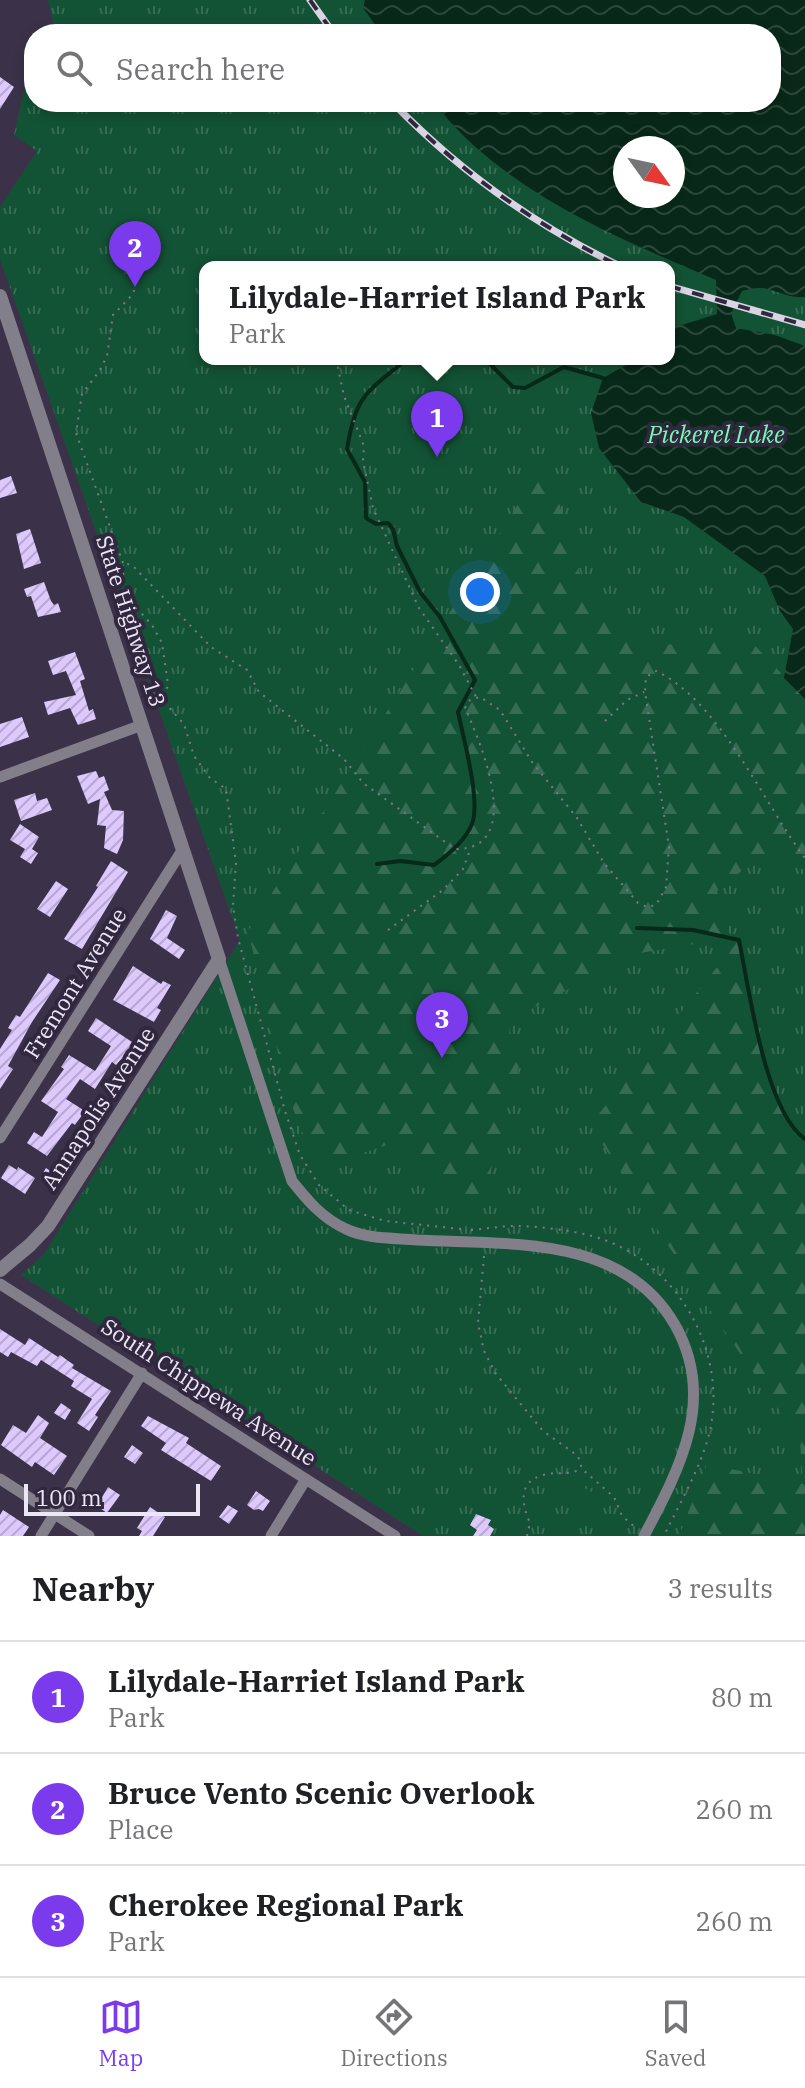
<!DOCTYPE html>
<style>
body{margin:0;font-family:"IBM Plex Serif",serif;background:#f2f2f2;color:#202124}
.compass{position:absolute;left:613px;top:136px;width:72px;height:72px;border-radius:50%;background:#fff;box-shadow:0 4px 12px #0003;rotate:123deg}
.scale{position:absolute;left:24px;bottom:20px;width:176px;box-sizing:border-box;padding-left:8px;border:4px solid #ece7f7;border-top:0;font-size:22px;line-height:28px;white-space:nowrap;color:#ece7f7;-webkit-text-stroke:6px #31283f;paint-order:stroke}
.you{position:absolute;left:480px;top:592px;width:28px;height:28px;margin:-20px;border:6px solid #fff;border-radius:50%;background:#1a73e8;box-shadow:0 0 0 12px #1a73e833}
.badge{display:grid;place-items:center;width:52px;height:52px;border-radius:50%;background:#7c3aed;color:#fff;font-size:26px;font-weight:700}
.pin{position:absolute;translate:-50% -66px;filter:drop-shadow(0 2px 4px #0008)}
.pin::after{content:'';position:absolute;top:42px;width:28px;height:24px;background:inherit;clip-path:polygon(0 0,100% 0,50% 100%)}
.popup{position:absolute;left:199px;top:261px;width:476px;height:104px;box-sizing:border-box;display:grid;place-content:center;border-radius:16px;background:#fff;filter:drop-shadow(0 2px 6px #0005);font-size:26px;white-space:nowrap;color:#757577}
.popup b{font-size:30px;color:#202124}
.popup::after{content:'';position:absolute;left:50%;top:100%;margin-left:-16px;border:16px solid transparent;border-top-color:#fff}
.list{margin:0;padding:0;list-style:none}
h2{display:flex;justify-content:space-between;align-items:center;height:104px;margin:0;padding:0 32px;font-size:34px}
h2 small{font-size:26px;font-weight:400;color:#757577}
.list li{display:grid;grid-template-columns:52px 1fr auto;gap:24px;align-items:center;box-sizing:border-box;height:112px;padding:0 32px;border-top:2px solid #e0e0e0}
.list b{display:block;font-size:30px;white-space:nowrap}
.list p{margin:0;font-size:26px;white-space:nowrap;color:#757577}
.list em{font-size:26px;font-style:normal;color:#757577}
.icon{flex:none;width:44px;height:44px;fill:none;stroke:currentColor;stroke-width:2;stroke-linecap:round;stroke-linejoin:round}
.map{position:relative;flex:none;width:805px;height:1536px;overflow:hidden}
.search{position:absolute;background:#fff;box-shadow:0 4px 12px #0003;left:24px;right:24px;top:24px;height:88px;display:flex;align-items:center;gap:20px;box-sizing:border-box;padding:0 28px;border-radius:32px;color:#757577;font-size:30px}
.sheet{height:440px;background:#fff}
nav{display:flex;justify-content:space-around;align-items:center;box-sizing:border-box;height:112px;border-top:2px solid #e0e0e0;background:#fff;font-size:22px;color:#757577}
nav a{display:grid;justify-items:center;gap:4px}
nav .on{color:#7c3aed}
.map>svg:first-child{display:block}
.grass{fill:url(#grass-tufts);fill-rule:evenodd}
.forest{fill:url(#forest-firs)}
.pitch{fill:#135335}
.water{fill:url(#water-waves);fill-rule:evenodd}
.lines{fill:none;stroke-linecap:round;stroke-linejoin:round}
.stream{stroke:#082919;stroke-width:4}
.building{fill:url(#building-hatch)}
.path{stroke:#7e768b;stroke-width:2;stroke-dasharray:2 6;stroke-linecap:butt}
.minor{stroke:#827e8a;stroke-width:11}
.tertiary{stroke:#827e8a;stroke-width:14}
.rail-casing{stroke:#dad4e5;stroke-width:7}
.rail{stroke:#31283f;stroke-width:4;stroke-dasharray:12;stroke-linecap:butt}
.labels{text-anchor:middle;stroke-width:8;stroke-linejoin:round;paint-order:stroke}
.street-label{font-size:22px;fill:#ece7f7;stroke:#31283f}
.water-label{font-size:24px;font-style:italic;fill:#76f9b4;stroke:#31283f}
</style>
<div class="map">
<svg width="805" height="1536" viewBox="0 0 805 1536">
<defs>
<pattern id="grass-tufts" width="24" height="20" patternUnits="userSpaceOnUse" patternTransform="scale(2)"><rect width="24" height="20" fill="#135335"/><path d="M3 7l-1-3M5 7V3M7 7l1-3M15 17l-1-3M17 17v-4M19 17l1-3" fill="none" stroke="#366c53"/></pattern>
<pattern id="forest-firs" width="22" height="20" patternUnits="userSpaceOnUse" patternTransform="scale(2)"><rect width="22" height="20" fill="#135335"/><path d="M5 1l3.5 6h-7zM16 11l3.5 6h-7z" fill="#366c53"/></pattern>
<pattern id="water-waves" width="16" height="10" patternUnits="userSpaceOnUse" patternTransform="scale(2)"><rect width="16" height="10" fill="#082919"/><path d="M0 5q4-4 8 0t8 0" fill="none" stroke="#2c483b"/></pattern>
<pattern id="building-hatch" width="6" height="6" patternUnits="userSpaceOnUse" patternTransform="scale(2)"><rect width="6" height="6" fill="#ddc9fd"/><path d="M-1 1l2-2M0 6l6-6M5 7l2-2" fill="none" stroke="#b8a8d0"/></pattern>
</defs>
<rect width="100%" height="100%" fill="#3b324a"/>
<path class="grass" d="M48 0H805V1536H423L21 1275 44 1254 240 940 0 259V207L37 151 14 135 30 63 34 57V102H771V34H49L54 25ZM625 148H673V196H625ZM205 267H669V359H205Z"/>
<path class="forest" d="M546 460 582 580 637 648 746 636 805 699V870L761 855 717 891 731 938 634 954 507 1022 519 1066 479 1214 390 1144 338 1161 311 1155 289 1098 248 931Z
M739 940C749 990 765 1110 805 1139V1536H679L707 1464 803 1484 800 1440 712 1313 590 1125Z"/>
<path class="pitch" d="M571 1481 603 1498 592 1517 561 1500Z"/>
<path class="water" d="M365 0H805V297C777 299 772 281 742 291L731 313 736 328 775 335 805 346V699L784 678 793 629 780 611 765 576 684 517 641 502 599 448 591 413 603 378 637 359H669V329L717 314 716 280C618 238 500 190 434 102H771V34H382L363 8ZM625 148H673V196H625Z"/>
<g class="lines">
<path class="stream" d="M485 359 513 387 525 388 564 367 603 378
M377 864 400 861 434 865C448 855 465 841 472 824 481 800 463 737 458 712L475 680 440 617 420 592 397 546 393 529 388 523 376 524 366 518 365 482 347 449C356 394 366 393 407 359
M637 928 693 930 739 940C749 989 765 1111 805 1139"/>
</g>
<path class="building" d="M0 77 14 87 0 109Z
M11 476 17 493 0 498V480Z
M30 529 41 563 24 569 16 534Z
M44 582 51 601 54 605 58 603 61 612 38 617 31 596 27 597 24 589Z
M75 652 85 679 80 681 89 711 93 709 96 719 78 725 70 708 48 715 44 702 76 695 66 671 53 675 48 661Z
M22 717 29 737 0 747V724Z
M96 771 99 778 104 776 109 790 104 792 112 810 124 811 123 840 117 854 104 848 106 826 97 825 100 799 88 804 77 776Z
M35 793 37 801 47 798 52 810 21 821 14 800Z
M20 824 39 837 32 849 38 853 31 864 20 857 25 849 10 840Z
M111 861 128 872 82 949 64 939 98 887 96 886Z
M56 881 68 889 50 917 37 909Z
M166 910 177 916 167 938 185 950 179 959 150 939Z
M133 966 161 984 163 981 171 985 157 1008 161 1010 154 1022 113 1000Z
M48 973 60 980 32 1022 8 1066 13 1069 0 1089V1049L12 1030 8 1028 16 1015 20 1017Z
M96 1018 135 1044 116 1065 112 1062 95 1089 80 1079 66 1099 85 1111 75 1125 72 1123 47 1156 27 1143 34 1132 42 1137 58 1112 41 1101 64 1069 61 1067 69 1055 95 1071 111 1046 88 1031Z
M9 1165 17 1170 18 1167 35 1178 25 1194 1 1178Z
M46 1168 56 1175 49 1185 40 1178Z
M0 1329 25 1345 29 1338 58 1357 60 1355 74 1365 72 1368 111 1391 95 1415 98 1417 89 1431 77 1423 92 1399 71 1386 74 1381 41 1360 37 1366 11 1352 8 1357 0 1352Z
M61 1403 71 1410 65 1420 54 1413Z
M38 1415 49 1423 40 1438 67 1456 54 1475 35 1462 32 1467 1 1445 13 1425 26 1433Z
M148 1416 189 1438 186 1443 221 1466 211 1481 161 1450 166 1443 141 1426Z
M132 1445 143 1453 135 1464 124 1457Z
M108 1487 120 1495 107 1513 97 1506Z
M256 1491 270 1501 263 1511 259 1509 254 1510 247 1505Z
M228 1505 238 1511 229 1524 219 1517Z
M150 1507 165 1517 153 1536H139L142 1531 137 1528Z
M3 1510 29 1527 23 1536H0V1515Z
M476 1514 491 1520 488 1525 494 1529 490 1536H473L477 1530 470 1525Z"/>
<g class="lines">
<path class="path" d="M336 359 344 396 364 446 363 461 373 508 419 608 459 665 476 697
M123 563 76 433 82 394 100 370 107 356 113 315 133 294 135 287
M605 721 627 700 644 692
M388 930 443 890 463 869 470 850
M461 1229 385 1221 349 1210 319 1185 300 1155 285 1111 238 938 233 906 236 863 226 789 210 778 194 756 184 724 164 702 168 684 162 643 152 625 124 594 123 563 132 565 211 647 247 670 259 692 344 759 363 783 455 849C526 850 481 743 465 708L470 700 480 697 500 710 532 762 577 818 604 863 638 903 647 907 656 905 666 887 669 847 645 692 646 677 656 671C719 700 764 804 805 858
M471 1230C486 1229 500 1226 514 1226 539 1226 568 1230 592 1236 674 1258 728 1348 710 1430 702 1466 680 1502 664 1536
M484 1256 478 1323 484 1351 496 1374 543 1431 578 1456 582 1469 614 1497 622 1516 636 1528
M527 1536 530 1523C522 1505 517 1482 543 1475 556 1471 568 1476 581 1469"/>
<path class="minor" d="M0 777 142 725
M219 959 292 1181C308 1201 322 1218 346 1229 366 1239 395 1238 417 1240 508 1245 623 1234 675 1325 717 1399 680 1468 644 1536
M0 1138 183 849
M0 1284 395 1536
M0 1479 89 1536
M41 1536 142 1373
M271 1536 306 1479"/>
<path class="tertiary" d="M0 296 219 959 48 1226 30 1245 0 1270"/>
<g class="rail-casing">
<path id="rail" d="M310 0 334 34
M392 102C459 171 536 226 622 267
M669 286 805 325"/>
</g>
<use href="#rail" class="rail"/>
</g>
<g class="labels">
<g class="street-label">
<text transform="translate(131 621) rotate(72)" y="8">State Highway 13</text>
<text transform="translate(75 983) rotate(-58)" y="8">Fremont Avenue</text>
<text transform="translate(98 1108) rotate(-57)" y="8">Annapolis Avenue</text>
<text transform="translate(209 1392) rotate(33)" y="8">South Chippewa Avenue</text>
</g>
<g class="water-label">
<text x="716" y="443">Pickerel Lake</text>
</g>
</g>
</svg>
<svg class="compass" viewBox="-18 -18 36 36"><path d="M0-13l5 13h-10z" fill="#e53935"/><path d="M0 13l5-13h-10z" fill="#757577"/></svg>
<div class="scale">100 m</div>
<div class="you"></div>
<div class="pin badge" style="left:437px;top:457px">1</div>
<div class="popup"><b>Lilydale-Harriet Island Park</b>Park</div>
<div class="pin badge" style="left:135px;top:287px">2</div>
<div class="pin badge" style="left:442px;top:1058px">3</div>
<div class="search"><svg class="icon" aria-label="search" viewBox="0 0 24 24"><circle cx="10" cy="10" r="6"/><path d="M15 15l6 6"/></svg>Search here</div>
</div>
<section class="sheet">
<h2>Nearby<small>3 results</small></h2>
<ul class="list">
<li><span class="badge">1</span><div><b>Lilydale-Harriet Island Park</b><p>Park</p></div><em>80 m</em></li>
<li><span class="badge">2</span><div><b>Bruce Vento Scenic Overlook</b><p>Place</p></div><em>260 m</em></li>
<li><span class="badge">3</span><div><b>Cherokee Regional Park</b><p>Park</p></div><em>260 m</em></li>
</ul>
</section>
<nav>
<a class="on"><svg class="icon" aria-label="map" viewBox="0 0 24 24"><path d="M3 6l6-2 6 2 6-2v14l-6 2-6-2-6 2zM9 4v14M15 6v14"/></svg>Map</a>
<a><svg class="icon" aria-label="directions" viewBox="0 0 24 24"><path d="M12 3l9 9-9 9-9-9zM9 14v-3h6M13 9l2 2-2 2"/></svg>Directions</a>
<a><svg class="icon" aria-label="saved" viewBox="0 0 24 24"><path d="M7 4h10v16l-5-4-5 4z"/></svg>Saved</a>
</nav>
